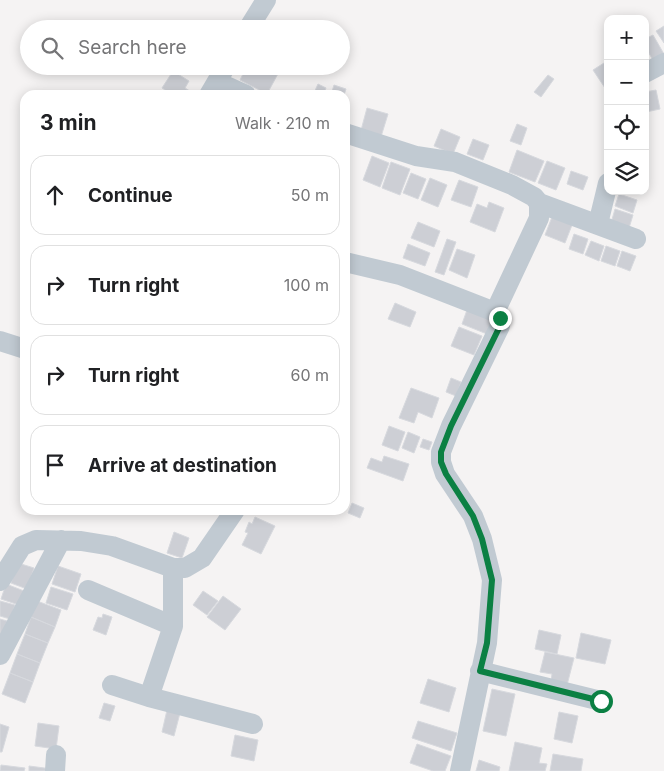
<!DOCTYPE html>
<meta charset="utf-8">
<style>
body{margin:0;font-family:Inter,sans-serif;background:#f6f6f6;color:#202124}
.controls{position:absolute;right:15px;top:15px;display:grid;overflow:hidden;border-radius:10px;box-shadow:0 2px 12px #0003}
.controls button{width:45px;height:45px;display:grid;place-items:center;padding:0;border:0;border-bottom:1px solid #e0e0e0;background:#fff;color:#202124;font:25px sans-serif}
.stop{position:absolute;width:15px;height:15px;margin:-11px;border:4px solid #0b8043;border-radius:50%;background:#fff}
.stop.end{background:#0b8043;border-color:#fff;box-shadow:0 1px 5px #0008}
.list{margin:0;padding:0;list-style:none}
h2{display:flex;justify-content:space-between;align-items:center;height:65px;margin:0;padding:0 20px;font-size:21px}
h2 small{font-size:16px;font-weight:400;color:#757577}
.list li{display:grid;grid-template-columns:32px 1fr auto;gap:15px;align-items:center;box-sizing:border-box;height:80px;margin:0 10px 10px;padding:0 10px;border:1px solid #e0e0e0;border-radius:15px}
.list b{display:block;font-size:19px;white-space:nowrap}
.list em{font-size:16px;font-style:normal;color:#757577}
.icon{flex:none;width:28px;height:28px;fill:none;stroke:currentColor;stroke-width:2;stroke-linecap:round;stroke-linejoin:round}
.map{position:relative;flex:none;width:664px;height:771px;overflow:hidden}
.search{position:absolute;background:#fff;box-shadow:0 2px 12px #0003;left:20px;top:20px;width:330px;height:55px;display:flex;align-items:center;gap:12px;box-sizing:border-box;padding:0 18px;border-radius:28px;color:#757577;font-size:19px}
.panel{position:absolute;background:#fff;box-shadow:0 2px 12px #0003;left:20px;top:90px;width:330px;height:425px;border-radius:15px}
.map>svg:first-child{display:block}
.building{fill:#cdcfd5;stroke:#d7d9de}
.lines{fill:none;stroke-linecap:round;stroke-linejoin:round}
.minor{stroke:#c1cad2;stroke-width:20}
.route{stroke:#0b8043;stroke-width:6}
</style>
<div class="map">
<svg width="664" height="771" viewBox="0 0 664 771">
<rect width="100%" height="100%" fill="#f5f3f3"/>
<path class="building" d="M141 21 151 29H135Z
M664 26V43L656 31Z
M653 35 664 54 653 60 645 47V39Z
M604 63 608 68V86L605 88 593 70Z
M247 66H272L280 70 267 94 240 80Z
M173 71 189 81 185 88 193 93 191 95H173L162 88Z
M548 75 554 79 541 97 534 92Z
M318 84 326 88 323 95H313Z
M334 85 346 89 344 95H331Z
M656 90 660 109 646 112 645 92Z
M367 108 388 114 380 140 360 134Z
M517 124 527 128 521 145 510 141Z
M441 129 460 137 453 154 434 146Z
M473 139 489 145 483 160 467 154Z
M517 150 544 161 535 182 509 172Z
M372 156 389 163 380 187 363 180Z
M547 161 565 168 556 190 538 183Z
M391 162 410 169 400 195 382 188Z
M571 171 588 177 583 190 567 184Z
M411 173 426 179 418 199 403 193Z
M430 178 447 185 438 207 421 200Z
M459 180 478 187 471 207 451 200Z
M619 194 637 200 633 213 615 206Z
M489 202 504 208 495 232 470 222 477 204 487 208Z
M615 209 633 215 629 228 611 223Z
M552 217 572 225 565 243 545 235Z
M418 222 440 231 434 247 411 238Z
M574 234 588 239 583 254 569 249Z
M447 239 456 242 444 275 435 272Z
M591 241 604 246 599 261 585 255Z
M408 244 430 253 425 266 403 258Z
M606 246 620 251 615 266 601 261Z
M457 249 475 255 467 278 449 270Z
M622 251 636 256 630 271 617 266Z
M395 303 416 312 410 327 388 319Z
M467 310 492 320 487 334 462 324Z
M459 327 482 336 474 355 451 346Z
M451 378 461 382 456 396 446 392Z
M411 388 439 398 432 418 418 412 414 423 399 418Z
M389 426 405 432 398 451 382 445Z
M408 432 420 437 414 453 402 448Z
M423 439 432 442 429 450 420 447Z
M384 456 409 464 403 481 367 468 371 458 382 462Z
M352 503 364 508 360 518 348 513Z
M255 517 275 526 261 554 242 545 248 533 245 532 249 522 252 524Z
M174 532 189 538 182 558 167 553Z
M18 563 34 568 27 589 11 583Z
M58 566 81 574 75 592 52 584Z
M6 584 24 591 19 605 1 599Z
M51 587 73 594 67 610 46 603Z
M203 591 218 601 207 615 193 605Z
M223 596 241 609 225 630 207 617Z
M0 601 15 605 10 619 0 616Z
M37 601 61 610 55 627 31 617Z
M103 614 112 617 106 635 93 630 98 617 102 618Z
M31 617 55 627 48 643 25 634Z
M0 619 7 621 0 640Z
M539 630 561 635 557 654 535 649Z
M581 633 611 640 605 664 576 658Z
M25 634 48 643 40 663 17 654Z
M545 652 574 658 567 685 551 681 552 674 540 672Z
M17 654 40 663 33 682 10 673Z
M10 673 33 682 25 703 2 694Z
M428 679 456 688 449 712 420 703Z
M492 689 515 694 506 736 483 731Z
M104 703 115 706 110 721 99 718Z
M167 710 180 713 174 736 162 732Z
M559 712 578 716 572 743 554 739Z
M418 721 457 733 451 751 412 738Z
M38 723 59 726 56 749 35 746Z
M0 724 9 727 2 752H0Z
M235 735 258 740 254 761 231 756Z
M515 742 542 748 539 763 547 764 545 771H509Z
M417 744 451 756 445 771H433L410 763Z
M553 754 583 759 581 771H550Z
M479 760 500 767 499 771H476Z
M1 765 25 768 24 771H0Z
M29 766 52 769V771H29Z"/>
<g class="lines">
<path class="minor" d="M248 29 266 0
M645 73 664 63
M217 82 246 95
M209 95 226 66
M345 133 416 156 455 162 512 185 534 197 539 203V218L495 312 500 318V326L451 426 441 452V462L445 474 473 516 482 539 492 580 487 643 460 771
M539 203 636 239
M598 224 608 183
M345 262 400 275 495 312
M0 341 25 349
M173 568V626L149 697 253 724
M0 581 22 546 36 540 81 541 112 546 173 568H185L202 558 235 510
M88 590 173 626
M0 655 61 540
M480 671 601 701
M112 685 149 697
M55 771 56 755"/>
</g>
<g class="lines">
<path class="route" d="M500 318V326L451 426 441 452V462L446 474 473 516 482 539 492 580 487 643 480 671 601 701"/>
</g>
</svg>
<div class="controls">
<button>+</button>
<button>−</button>
<button><svg class="icon" aria-label="locate" viewBox="0 0 24 24"><circle cx="12" cy="12" r="6"/><path d="M12 2v4M12 18v4M2 12h4M18 12h4"/></svg></button>
<button><svg class="icon" aria-label="layers" viewBox="0 0 24 24"><path d="M12 4l9 5-9 5-9-5zM3 14l9 5 9-5"/></svg></button>
</div>
<div class="stop" style="left:601px;top:701px"></div>
<div class="stop end" style="left:500px;top:318px"></div>
<div class="search"><svg class="icon" aria-label="search" viewBox="0 0 24 24"><circle cx="10" cy="10" r="6"/><path d="M15 15l6 6"/></svg>Search here</div>
<section class="panel">
<h2>3 min<small>Walk · 210 m</small></h2>
<ul class="list">
<li><svg class="icon" aria-label="ahead" viewBox="0 0 24 24"><path d="M12 20V5M6 11l6-6 6 6"/></svg><div><b>Continue</b></div><em>50 m</em></li>
<li><svg class="icon" aria-label="right" viewBox="0 0 24 24"><path d="M7 20v-9h11M14 6l5 5-5 5"/></svg><div><b>Turn right</b></div><em>100 m</em></li>
<li><svg class="icon" aria-label="right" viewBox="0 0 24 24"><path d="M7 20v-9h11M14 6l5 5-5 5"/></svg><div><b>Turn right</b></div><em>60 m</em></li>
<li><svg class="icon" aria-label="arrive" viewBox="0 0 24 24"><path d="M6 21V4h12l-3 4 3 4H6"/></svg><div><b>Arrive at destination</b></div></li>
</ul>
</section>
</div>
